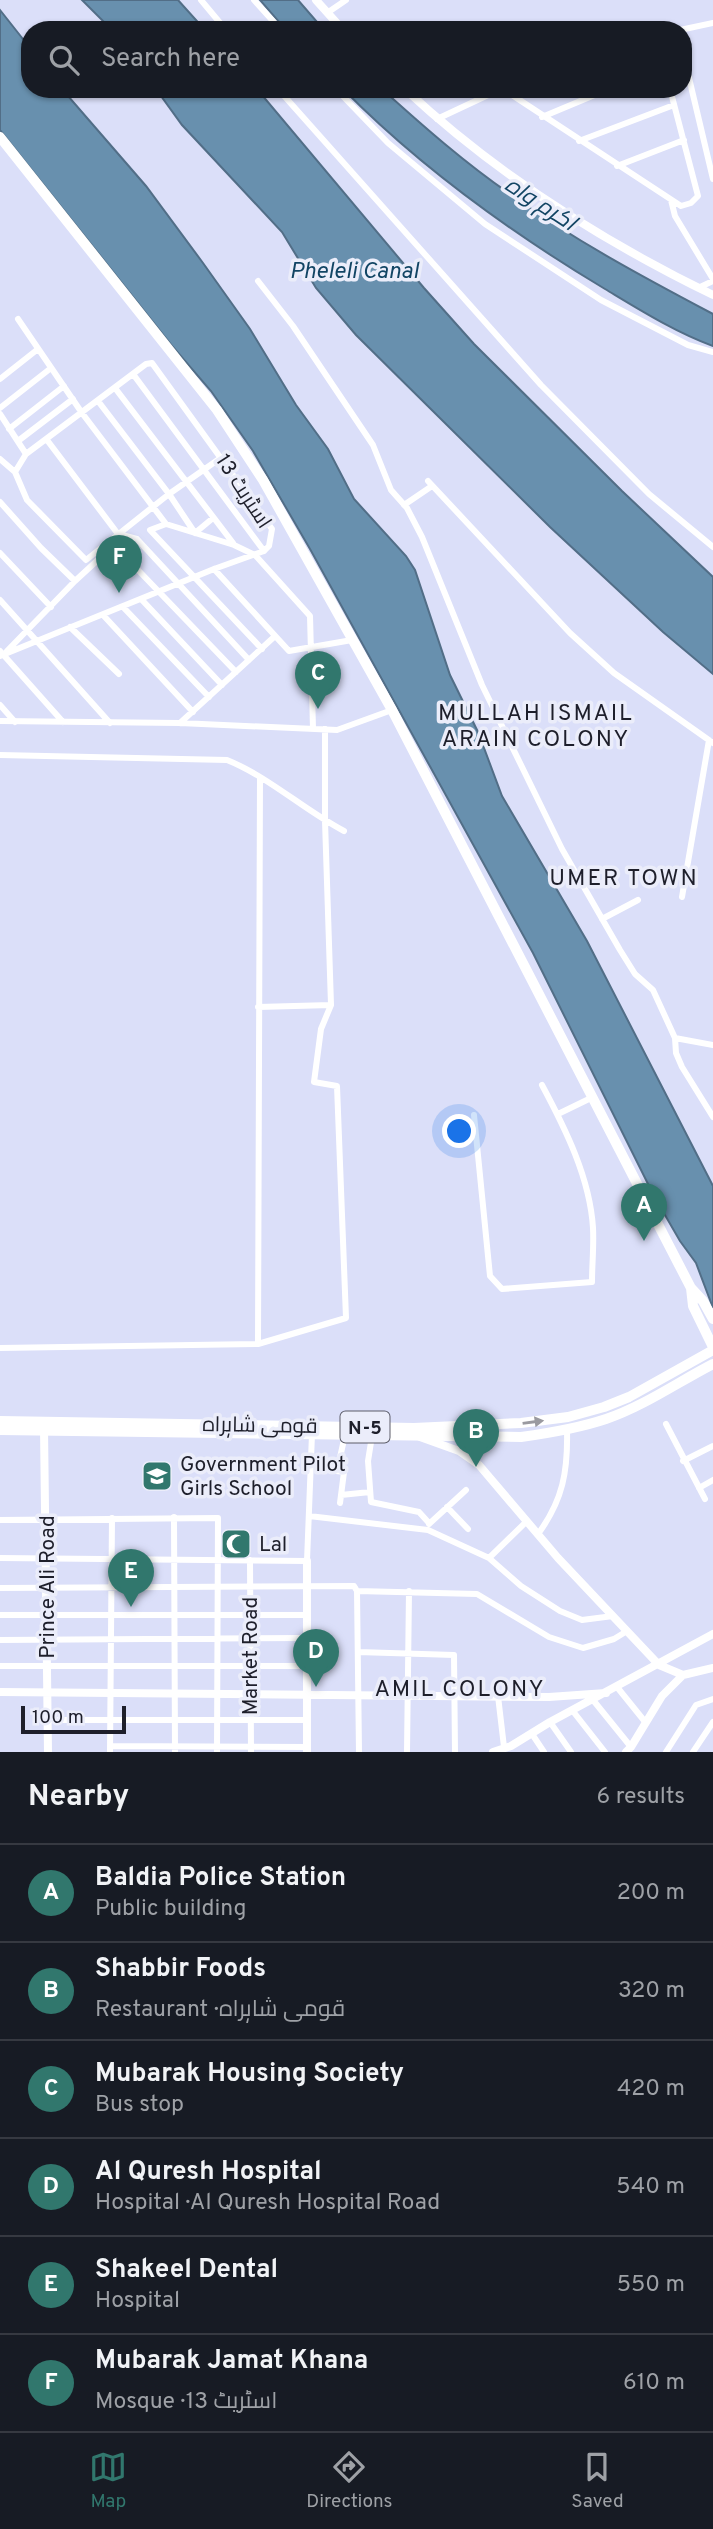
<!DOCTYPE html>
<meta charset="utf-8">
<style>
body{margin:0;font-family:Overpass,Cairo,sans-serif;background:#242831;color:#f1f3f6}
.scale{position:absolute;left:21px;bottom:18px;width:105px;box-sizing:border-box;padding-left:7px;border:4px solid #1e1f2b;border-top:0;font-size:19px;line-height:24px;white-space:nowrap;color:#1e1f2b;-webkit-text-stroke:5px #ebedfa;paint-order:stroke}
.you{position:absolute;left:460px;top:1132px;width:24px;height:24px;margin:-18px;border:5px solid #fff;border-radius:50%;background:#1a73e8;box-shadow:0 0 0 10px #1a73e833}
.badge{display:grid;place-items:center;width:46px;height:46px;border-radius:50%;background:#31776d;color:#fff;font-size:23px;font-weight:700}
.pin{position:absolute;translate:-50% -58px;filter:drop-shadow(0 2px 4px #0008)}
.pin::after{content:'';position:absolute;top:37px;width:24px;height:21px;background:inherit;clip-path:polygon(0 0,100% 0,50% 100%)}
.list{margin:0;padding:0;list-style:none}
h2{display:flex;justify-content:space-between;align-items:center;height:91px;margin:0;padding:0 28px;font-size:30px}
h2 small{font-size:23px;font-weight:400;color:#9ea1a6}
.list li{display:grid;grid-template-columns:46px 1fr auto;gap:21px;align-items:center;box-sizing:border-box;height:98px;padding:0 28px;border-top:2px solid #363941}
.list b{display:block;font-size:26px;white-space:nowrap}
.list p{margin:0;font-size:23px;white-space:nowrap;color:#9ea1a6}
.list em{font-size:23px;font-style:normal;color:#9ea1a6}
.icon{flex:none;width:38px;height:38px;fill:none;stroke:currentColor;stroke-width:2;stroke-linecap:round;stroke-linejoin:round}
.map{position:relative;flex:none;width:713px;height:1752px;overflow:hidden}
.search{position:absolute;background:#171b24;box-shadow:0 2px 5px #0004;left:21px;right:21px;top:21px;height:77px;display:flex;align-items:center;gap:18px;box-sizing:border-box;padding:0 24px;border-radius:28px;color:#9ea1a6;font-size:26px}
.sheet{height:679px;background:#171b24}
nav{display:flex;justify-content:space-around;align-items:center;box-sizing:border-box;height:98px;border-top:2px solid #363941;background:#171b24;font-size:19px;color:#9ea1a6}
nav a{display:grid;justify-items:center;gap:4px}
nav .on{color:#31776d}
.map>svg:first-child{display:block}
.water{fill:#6890ae;stroke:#526e87;stroke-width:2}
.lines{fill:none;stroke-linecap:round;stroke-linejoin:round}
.minor{stroke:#fff;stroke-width:6}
.tertiary{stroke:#fff;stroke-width:8}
.primary{stroke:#fff;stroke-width:10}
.trunk{stroke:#fff;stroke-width:10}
.oneway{fill:#9a9aa0}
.labels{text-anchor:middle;stroke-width:7;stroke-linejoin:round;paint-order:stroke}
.shield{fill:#ebedfa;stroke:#5c5d69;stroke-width:2}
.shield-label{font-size:19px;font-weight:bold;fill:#1e1f2b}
.street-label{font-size:21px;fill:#1e1f2b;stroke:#ebedfa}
.poi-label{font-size:21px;fill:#1e1f2b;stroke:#ebedfa;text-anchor:start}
.water-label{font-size:23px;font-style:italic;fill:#124564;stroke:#ebedfa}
.neighbourhood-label{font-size:23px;letter-spacing:2px;fill:#1e1f2b;stroke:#ebedfa}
</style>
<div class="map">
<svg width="713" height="1752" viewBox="0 0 713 1752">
<rect width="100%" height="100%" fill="#dbdff9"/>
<path class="water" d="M82 0H178L205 30H112Z
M260 0H298L324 30H286Z
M0 10 30 48V89H62L146 186 203 263 250 329 296 405 328 449 354 499 406 556 415 570 450 675 478 732 502 796 587 941 713 1186V1308L696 1263 680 1241 654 1196 533 953 310 549 253 451 211 391 173 347 0 130Z
M156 89H257L424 288 474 344 622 491 713 577V674L663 632 550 527 356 335 316 288 282 232 182 125Z
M343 89H382C423 126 465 163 510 194 574 240 643 277 713 314V346C675 332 640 310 605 289 510 232 421 168 343 89Z"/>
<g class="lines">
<path class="minor" d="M201 0 226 30
M254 0 281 30
M327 13 346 0
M680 30 713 23
M683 62 685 61 713 179
M278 89 541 385 649 494 713 547
M336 89 388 143 485 224 601 300 688 345 713 352
M503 89 681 206 691 203 698 196 670 89
M542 117 609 89
M437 119 501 89
M579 141 674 105
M617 166 684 140
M671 200 675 216 713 279
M258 281 293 326 373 445 391 490 407 508 422 537 482 685 562 849 620 950 635 974 653 990 675 1038 676 1053 682 1067 713 1117
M698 288 713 281
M18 319 82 413 166 524 234 545 255 555 310 616 313 729
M133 374 264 551
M0 379 38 349
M115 388 233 543
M98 401 169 494 195 533 213 518
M0 408 51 368
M0 414 26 454
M9 429 64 386
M47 440 118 534 137 539 249 660
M18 441 73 399
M0 459 15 472 27 500 86 560 169 494 222 457
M428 481 570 633 614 673 713 743
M0 502 41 548 75 581
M404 505 432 486
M166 524 150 530 262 649
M117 536 114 545 236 672
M0 553 51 607
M214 569 289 651 352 640
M0 600 110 723
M142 600 222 685
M123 607 209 697
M103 615 193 712
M70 627 119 674
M0 651 63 722
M7 651 75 581 114 545
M0 656 214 569 264 551 269 546 272 529 152 363 146 364 26 454 15 472
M0 705 15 722
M0 721 180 723 337 730 392 710
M180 723 274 637
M0 755 227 760C269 777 304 810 344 831
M682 897 709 740
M602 919 638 900
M258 1007 331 1005 325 821V729
M675 1038 713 1045
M558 1114 591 1098
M474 1115 490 1276 502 1289 592 1282C592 1264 594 1246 593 1228 590 1178 565 1128 542 1085
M258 1344 260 778
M0 1348 258 1344 346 1318 337 1086 314 1082 321 1029 331 1005
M666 1424 705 1499
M372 1436 368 1461 371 1502 419 1512 429 1523
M683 1461 713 1446
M311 1463 329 1470 344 1472 340 1503
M337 1471 345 1435
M699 1488 713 1480
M341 1495 370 1492
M447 1507 468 1529
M309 1516 428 1530 489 1558 521 1586 560 1611 582 1620 613 1616
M174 1517 175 1752
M0 1520 218 1518 217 1752
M429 1524 466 1490
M538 1534C563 1500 568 1471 567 1430
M0 1558 307 1561 312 1434
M489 1558 527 1521
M250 1560 251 1752
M0 1588 354 1586 357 1591 477 1594 549 1637 583 1648 614 1639 627 1631
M357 1591 359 1752
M0 1615H307
M0 1640 307 1638
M358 1652 454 1655 455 1752
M0 1666H307
M617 1687 646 1723
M498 1696 504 1747
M593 1700 631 1747
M572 1710 605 1752
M48 1720H307
M550 1722 571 1752
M532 1734 544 1752
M110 1746 307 1747
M110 1752 112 1518
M407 1752 409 1591
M666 1752 696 1705 713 1699
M693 1752 713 1722"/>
<path class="tertiary" d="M316 0 343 30
M405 89C495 173 602 241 713 295
M44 1428 48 1752
M420 1437 459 1451 479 1465 558 1558 659 1665 683 1675
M0 1692 549 1697 606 1693
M307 1752V1561
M493 1752 511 1746 550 1722 713 1634
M626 1752 631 1747 662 1696 683 1675 713 1668"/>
<path class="primary" d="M0 137 217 410 263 480 392 710 691 1288 703 1301 713 1319
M691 1288 693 1306 713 1347"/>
<path class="trunk" d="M0 1421 414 1428 521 1423 568 1417 604 1407 629 1397 713 1350
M0 1430 521 1437C550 1433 579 1428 606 1419 644 1406 678 1382 713 1364"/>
</g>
<defs><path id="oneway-solid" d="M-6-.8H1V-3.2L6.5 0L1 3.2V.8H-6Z" transform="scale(1.75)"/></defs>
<use class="oneway" href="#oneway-solid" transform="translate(533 1422) rotate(-8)"/>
<defs>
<g id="school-square" transform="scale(1.575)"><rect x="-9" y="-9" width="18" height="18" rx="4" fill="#31776d" stroke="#ebedfa"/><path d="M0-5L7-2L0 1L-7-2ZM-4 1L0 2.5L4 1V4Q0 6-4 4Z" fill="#fff"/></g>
<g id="mosque-square" transform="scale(1.575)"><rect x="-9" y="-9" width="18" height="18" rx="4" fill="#31776d" stroke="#ebedfa"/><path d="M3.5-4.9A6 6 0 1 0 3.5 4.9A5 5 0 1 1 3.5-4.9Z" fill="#fff"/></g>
</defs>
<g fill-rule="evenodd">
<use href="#school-square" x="157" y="1476"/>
<use href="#mosque-square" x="236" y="1544"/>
</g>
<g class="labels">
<rect class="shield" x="340.5" y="1411.5" width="49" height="31" rx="5"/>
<g class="shield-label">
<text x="365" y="1434">N-5</text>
</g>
<g class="street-label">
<text transform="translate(244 491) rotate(57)" y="7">اسٹریٹ 13</text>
<text transform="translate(260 1425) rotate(1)" y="7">قومی شاہراہ</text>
<text transform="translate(47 1587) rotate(-90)" y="7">Prince Ali Road</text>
<text transform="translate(250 1656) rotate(-90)" y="7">Market Road</text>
</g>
<g class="poi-label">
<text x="180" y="1471">Government Pilot<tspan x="180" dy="24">Girls School</tspan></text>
<text x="259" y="1551">Lal</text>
</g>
<g class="water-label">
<text transform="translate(541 203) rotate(33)" y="8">اکرم واہ</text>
<text x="354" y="278">Pheleli Canal</text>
</g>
<g class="neighbourhood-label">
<text x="536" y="720">MULLAH ISMAIL<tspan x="536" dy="26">ARAIN COLONY</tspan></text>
<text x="624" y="885">UMER TOWN</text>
<text x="460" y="1696">AMIL COLONY</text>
</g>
</g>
</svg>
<div class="scale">100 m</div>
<div class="you"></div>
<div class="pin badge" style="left:644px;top:1241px">A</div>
<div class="pin badge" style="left:476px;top:1467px">B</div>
<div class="pin badge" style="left:318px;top:709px">C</div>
<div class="pin badge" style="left:316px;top:1687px">D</div>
<div class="pin badge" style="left:131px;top:1607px">E</div>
<div class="pin badge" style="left:119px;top:593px">F</div>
<div class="search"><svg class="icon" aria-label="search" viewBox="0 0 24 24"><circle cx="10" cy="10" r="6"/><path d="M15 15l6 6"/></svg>Search here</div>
</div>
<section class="sheet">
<h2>Nearby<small>6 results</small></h2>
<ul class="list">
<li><span class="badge">A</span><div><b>Baldia Police Station</b><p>Public building</p></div><em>200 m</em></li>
<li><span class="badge">B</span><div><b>Shabbir Foods</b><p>Restaurant · قومی شاہراہ</p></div><em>320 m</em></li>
<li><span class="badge">C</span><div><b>Mubarak Housing Society</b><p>Bus stop</p></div><em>420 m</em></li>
<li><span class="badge">D</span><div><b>Al Quresh Hospital</b><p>Hospital · Al Quresh Hospital Road</p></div><em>540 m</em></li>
<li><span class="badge">E</span><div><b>Shakeel Dental</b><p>Hospital</p></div><em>550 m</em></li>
<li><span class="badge">F</span><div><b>Mubarak Jamat Khana</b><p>Mosque · اسٹریٹ 13</p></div><em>610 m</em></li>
</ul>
</section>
<nav>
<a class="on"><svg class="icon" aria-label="map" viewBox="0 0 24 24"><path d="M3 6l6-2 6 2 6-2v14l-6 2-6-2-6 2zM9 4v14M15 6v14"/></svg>Map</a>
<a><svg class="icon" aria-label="directions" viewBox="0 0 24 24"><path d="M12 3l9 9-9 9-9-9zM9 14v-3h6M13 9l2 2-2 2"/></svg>Directions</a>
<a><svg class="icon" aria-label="saved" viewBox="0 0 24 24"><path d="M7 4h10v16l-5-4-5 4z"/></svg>Saved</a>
</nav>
